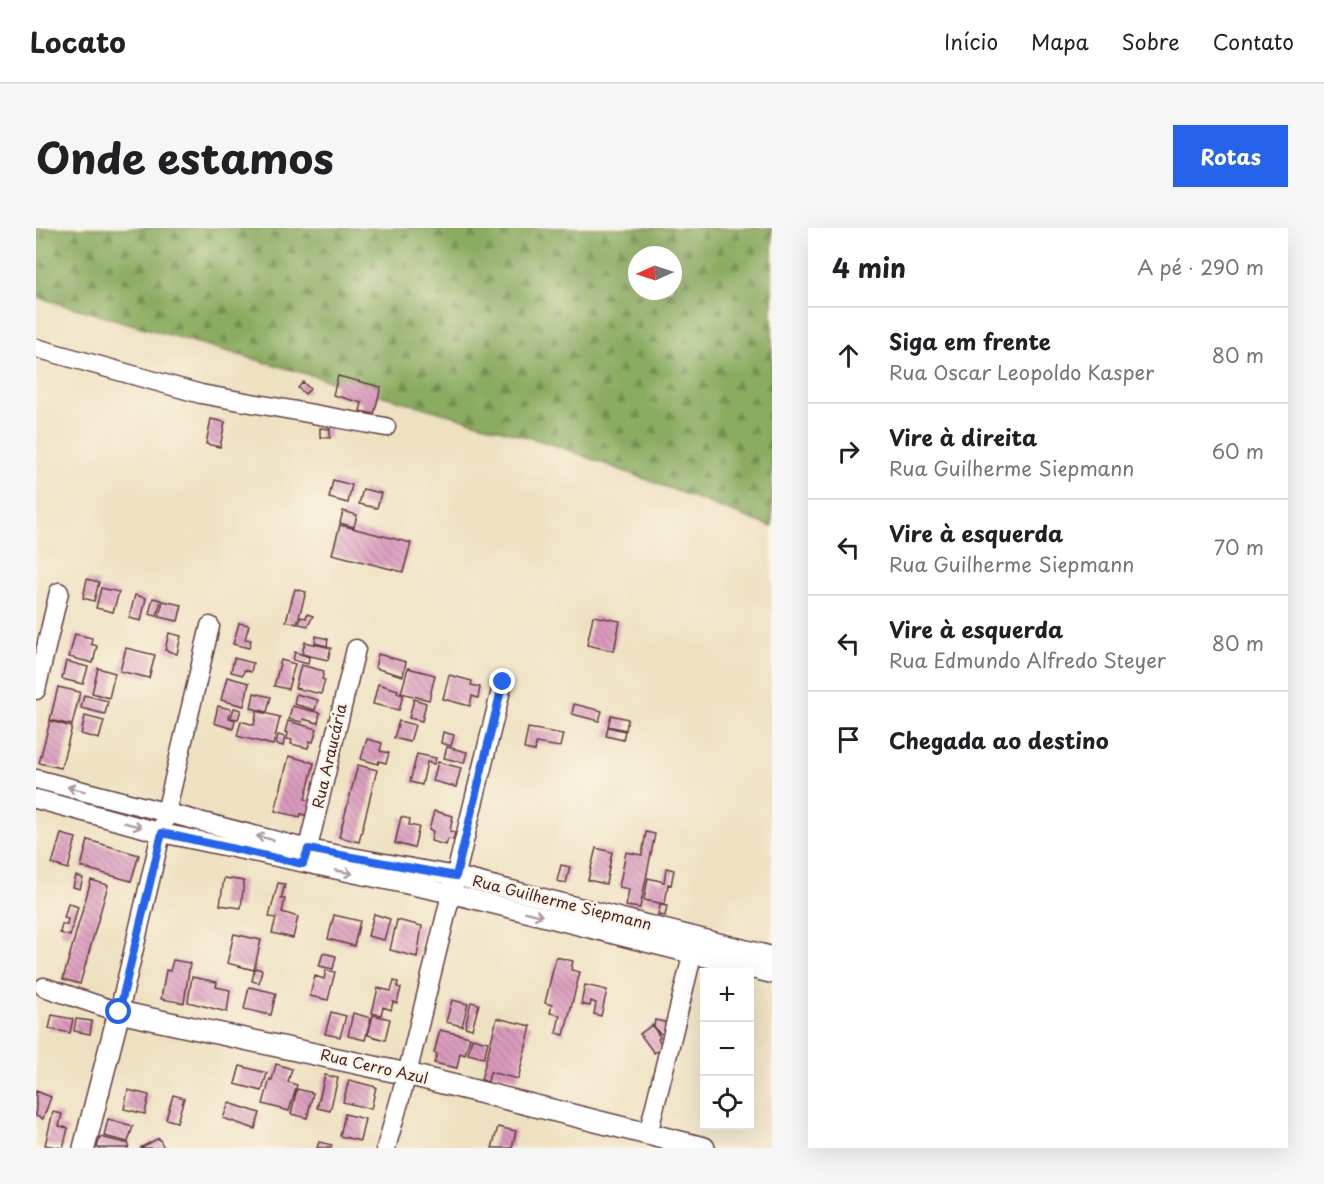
<!DOCTYPE html>
<html lang="pt">
<meta charset="utf-8">
<style>
body{margin:0;font-family:"Playpen Sans",sans-serif;background:#f6f6f6;color:#202124}
.controls{position:absolute;right:18px;bottom:18px;display:grid;overflow:hidden;border-radius:0px;box-shadow:0 6px 24px #0002}
.controls button{width:54px;height:54px;display:grid;place-items:center;padding:0;border:0;border-bottom:2px solid #e0e0e0;background:#fff;color:#202124;font:30px sans-serif}
.compass{position:absolute;left:592px;top:18px;width:54px;height:54px;border-radius:50%;background:#fff;box-shadow:0 6px 24px #0002;rotate:267deg}
.stop{position:absolute;width:18px;height:18px;margin:-14px;border:4px solid #2563eb;border-radius:50%;background:#fff}
.stop.end{background:#2563eb;border-color:#fff;box-shadow:0 2px 6px #0008}
.list{margin:0;padding:0;list-style:none}
h2{display:flex;justify-content:space-between;align-items:center;height:78px;margin:0;padding:0 24px;font-size:26px}
h2 small{font-size:20px;font-weight:400;color:#757577}
.list li{display:grid;grid-template-columns:39px 1fr auto;gap:18px;align-items:center;box-sizing:border-box;height:96px;padding:0 24px;border-top:2px solid #e0e0e0}
.list b{display:block;font-size:22px;white-space:nowrap}
.list p{margin:0;font-size:20px;white-space:nowrap;color:#757577}
.list em{font-size:20px;font-style:normal;color:#757577}
.icon{flex:none;width:33px;height:33px;fill:none;stroke:currentColor;stroke-width:2;stroke-linecap:round;stroke-linejoin:round}
.map{position:relative;flex:none;width:736px;height:920px;overflow:hidden;border-radius:0px}
header{display:flex;align-items:center;gap:36px;box-sizing:border-box;height:84px;padding:0 30px;background:#fff;border-bottom:2px solid #e0e0e0}
header strong{font-size:28px}
nav{display:flex;gap:33px;margin-inline-start:auto;font-size:21px}
.intro{display:flex;align-items:center;justify-content:space-between;box-sizing:border-box;height:144px;padding:0 36px}
h1{margin:0;font-size:42px}
.button{padding:15px 27px;border-radius:0px;background:#2563eb;color:#fff;font-size:21px;font-weight:700}
main{display:flex;gap:36px;padding:0 36px}
aside{flex:1;background:#fff;border-radius:0px;box-shadow:0 6px 24px #0002}
.map>svg:first-child{display:block}
.forest{fill:url(#forest-firs);stroke:#6a6646;stroke-width:1.5;fill-rule:evenodd}
.building{fill:url(#building-back-hatch)}
.lines{fill:none;stroke-linecap:round;stroke-linejoin:round}
.minor-casing{stroke:#633c42;stroke-width:21}
.tertiary-casing{stroke:#633c42;stroke-width:24}
.minor{stroke:#fff;stroke-width:18}
.tertiary{stroke:#fff;stroke-width:21}
.oneway{stroke:#ae9aa0}
.route{stroke:#2563eb;stroke-width:8}
.labels{text-anchor:middle;stroke-width:5;stroke-linejoin:round;paint-order:stroke}
.street-label{font-size:15px;fill:#4a1f2b;stroke:#fcf5e5}
</style>
<header>
<strong>Locato</strong>
<nav><a>Início</a><a>Mapa</a><a>Sobre</a><a>Contato</a></nav>
</header>
<div class="intro"><h1>Onde estamos</h1><a class="button">Rotas</a></div>
<main>
<div class="map">
<svg width="736" height="920" viewBox="0 0 736 920">
<defs>
<pattern id="forest-firs" width="22" height="20" patternUnits="userSpaceOnUse" patternTransform="scale(1.5)"><rect width="22" height="20" fill="#8aac61"/><path d="M5 1l3.5 6h-7zM16 11l3.5 6h-7z" fill="#738b50"/></pattern>
<pattern id="building-back-hatch" width="6" height="6" patternUnits="userSpaceOnUse" patternTransform="scale(1.5)"><rect width="6" height="6" fill="#da9abd"/><path d="M-1 5l2 2M0 0l6 6M5-1l2 2" fill="none" stroke="#b37d9a"/></pattern>
</defs>
<rect width="100%" height="100%" fill="#fcf5e5"/>
<filter id="ink" filterUnits="userSpaceOnUse"><feTurbulence type="fractalNoise" baseFrequency=".0167" numOctaves="2"/><feDisplacementMap in="SourceGraphic" scale="12" xChannelSelector="R" yChannelSelector="G"/><feConvolveMatrix kernelMatrix="1 2 1 2 8 2 1 2 1" color-interpolation-filters="sRGB"/></filter>
<filter id="wash" filterUnits="userSpaceOnUse"><feTurbulence type="fractalNoise" baseFrequency=".008" numOctaves="4" result="noise"/><feDisplacementMap in="SourceGraphic" scale="24" xChannelSelector="R" yChannelSelector="G"/><feGaussianBlur stdDeviation="1.35" result="paint"/><feColorMatrix in="noise" values="0 0 0 0 0 0 0 0 0 0 0 0 0 0 0 0 0 1.4 0 .05"/><feComposite in="paint" operator="in"/></filter>
<g filter="url(#wash)">
<rect width="100%" height="100%" fill="#eee1c1"/>
<path class="forest" d="M0 0H736V299L519 217 0 69ZM601 27H637V63H601Z"/>
<g id="blocks">
<path class="building" d="M302 148 345 159 338 186 324 183 326 175 297 167Z
M267 154 274 161 269 166 262 160Z
M175 191 189 194 184 219 170 216Z
M284 200 294 201V210L284 209Z
M297 252 316 257 312 275 293 270Z
M327 261 345 265 341 280 323 276Z
M307 283 321 287 318 299 304 295Z
M304 297 375 315 367 344 296 326Z
M51 351 63 354 58 373 47 370Z
M65 360 83 364 77 384 60 380Z
M259 361 270 364 261 396 250 393Z
M99 367 110 370 105 393 93 390Z
M117 370 125 372 121 388 113 386Z
M127 373 146 377 142 393 123 389Z
M271 386 277 388 272 398 263 396 265 389 270 390Z
M557 388 584 393 578 423 551 417Z
M203 395 213 397 209 411 215 412 213 420 197 416Z
M133 405 145 408 141 426 129 422Z
M39 406 56 410 55 416 61 418 57 435 33 429Z
M280 408 292 411 291 418 279 415Z
M269 414 295 420 292 432 266 426Z
M90 420 119 427 113 450 84 443Z
M259 424 273 429 272 436 257 432Z
M342 426 370 434 367 448 339 440Z
M198 430 217 435 215 444 208 442 207 447 195 444Z
M245 432 259 436 252 461 238 458Z
M30 433 52 439 47 456 26 451Z
M265 437 288 443 286 451 289 452 285 466 259 460Z
M62 440 79 445 73 470 56 465Z
M372 440 399 447 393 472 365 465Z
M413 447 436 453 435 457 444 459 442 470 436 468 434 478 407 471Z
M191 449 213 455 208 478 185 472Z
M342 456 362 462 361 465 367 467 363 482 337 476Z
M22 459 44 464 36 497 14 492Z
M218 465 235 469 231 484 215 480Z
M260 466 282 472 279 482 258 476Z
M48 467 72 473 69 486 45 480Z
M378 471 390 475 386 493 373 490Z
M538 476 566 483 563 493 536 486Z
M182 478 195 481 193 490 199 492 197 501 178 495Z
M256 478 284 485 282 495 267 491 266 494 253 491Z
M198 480 205 482 202 491 195 490Z
M221 483 244 489 237 517 201 508 205 493 218 497Z
M575 487 592 491 590 502 572 498Z
M49 488 68 493 63 511 45 506Z
M14 493 36 499 25 540 3 535Z
M252 493 281 501 277 514 274 513 272 520 255 516 256 512 251 511 252 505 249 504Z
M363 493 379 497 374 514 358 510Z
M572 499 589 503 587 512 570 508Z
M492 500 527 506 524 519 500 515 499 523 488 521Z
M407 504 418 507 415 518 405 515Z
M242 507 249 509 247 518 240 516Z
M331 511 346 515 344 523 353 525 350 535 343 533 342 536 325 531Z
M411 519 431 524 428 535 408 530Z
M381 526 400 530 398 536 391 534 386 557 374 554Z
M253 528 278 535 269 571 277 573 273 588 265 586 264 589 239 583Z
M402 534 425 540 420 559 397 553Z
M322 537 341 542 323 614 303 609Z
M398 583 417 588 414 603 419 605 417 612 412 611 410 617 395 613 397 603 393 602Z
M365 589 374 591 373 597 383 599 378 620 359 615Z
M610 604 619 606 604 680 590 678 593 661 583 659 590 624 606 627Z
M25 606 40 610 32 641 16 636Z
M52 612 103 627 95 653 45 639Z
M560 620 576 624 570 656 552 652Z
M525 637 534 639 530 655 521 653Z
M630 640 638 642 635 657 632 656 629 676 608 672 612 650 628 654Z
M40 648 47 650 44 661 37 659Z
M188 650 208 653 205 680 184 677Z
M55 652 72 657 44 756 27 751Z
M242 655 249 656 245 671H249L246 684 262 689 257 710 236 705 240 690 233 689Z
M32 675 42 679 34 708 24 705 26 696 31 697 32 691 28 690Z
M624 677 631 678 629 688 622 687Z
M338 686 354 691 348 712 332 708Z
M298 687 324 693 318 718 292 711Z
M361 692 386 698 381 729 354 722Z
M198 706 225 712 218 742 191 735Z
M287 725 300 728 297 741 283 738Z
M520 729 537 733 535 742 544 744 528 807 520 805 524 787 514 785 516 777 509 775Z
M137 732 154 735 148 775 125 771 130 742 134 743Z
M219 740 226 742 223 755 216 753Z
M290 742 299 744 292 772 274 768 279 748 288 751Z
M156 749 181 754 180 759 194 762 191 784 152 774Z
M358 753 362 754 361 759 365 760 361 775 357 774 355 782 347 779 345 787 336 785 342 760 355 763Z
M549 757 571 762 565 788 558 786 560 775 555 773 554 778 545 776Z
M213 759 240 765 235 787 208 781Z
M416 772 432 776 426 798 410 794Z
M435 774 443 776 436 801 429 799Z
M295 784 310 788 304 809 289 806Z
M317 785 335 790 329 812 312 808Z
M16 787 37 791 34 805 13 801Z
M337 787 354 791 349 812 332 807Z
M461 790 495 798 482 851 454 844 452 854 445 852Z
M40 791 56 793 54 806 38 803Z
M619 792 633 795 630 807 623 805 618 798Z
M616 797 624 809 622 811 628 819 618 825 604 806Z
M404 802 434 809 429 827 424 825 421 840 398 835 401 826 398 825Z
M436 810 452 814 448 830 432 826Z
M240 836 256 841 252 854 261 857 253 883 227 876 234 851 236 852Z
M204 838 231 845 226 863 199 856Z
M289 847 302 850 294 883 281 880Z
M313 852 340 859 335 881 307 874Z
M261 861 277 865 271 890 255 886Z
M92 862 113 867 109 886 88 881Z
M0 863 15 869 7 891 0 888Z
M137 867 148 870 141 894 130 891Z
M193 875 224 885 219 901 187 890Z
M17 884 26 886 23 898 32 900 27 920 9 917Z
M309 886 329 891 324 913 304 908Z
M72 891 97 898 92 914 68 908Z
M462 899 480 903 476 920H456Z
M64 909 93 916 92 920H61Z
M123 910 128 920H104Z
M283 914 296 917 295 920H281Z"/>
</g>
</g>
<g filter="url(#ink)">
<use href="#blocks" fill-opacity="0" stroke="#633c42" stroke-width="1.5"/>
<g class="lines">
<g class="minor-casing">
<path id="minor" d="M0 120 165 166 350 199
M0 462 23 364
M0 551 272 621 420 648 736 728
M0 571 126 605 416 666 736 746
M269 632 320 421
M8 759 83 784 174 398
M612 906 659 716
M350 920 371 846 467 454"/>
</g>
<g class="tertiary-casing">
<path id="tertiary" d="M48 920 83 784 371 846 668 920"/>
</g>
<use href="#minor" class="minor"/>
<use href="#tertiary" class="tertiary"/>
</g>
<defs><path id="oneway-shaft" d="M-6 0H5M1.5-3L5.5 0L1.5 3" fill="none" stroke-width="1.6" stroke-linecap="round" stroke-linejoin="round" transform="scale(1.5)"/></defs>
<g class="oneway">
<use href="#oneway-shaft" transform="translate(40 561) rotate(-165)"/>
<use href="#oneway-shaft" transform="translate(97 597) rotate(15)"/>
<use href="#oneway-shaft" transform="translate(229 610) rotate(-166)"/>
<use href="#oneway-shaft" transform="translate(308 644) rotate(11)"/>
<use href="#oneway-shaft" transform="translate(498 686) rotate(14)"/>
</g>
</g>
<g class="lines" filter="url(#ink)">
<path class="route" d="M83 784 126 605 267 636 272 621 420 648 467 454"/>
</g>
<g class="labels">
<g class="street-label">
<text transform="translate(294 528) rotate(-77)" y="5">Rua Araucária</text>
<text transform="translate(526 675) rotate(14)" y="5">Rua Guilherme Siepmann</text>
<text transform="translate(338 839) rotate(13)" y="5">Rua Cerro Azul</text>
</g>
</g>
</svg>
<div class="controls">
<button>+</button>
<button>−</button>
<button><svg class="icon" aria-label="locate" viewBox="0 0 24 24"><circle cx="12" cy="12" r="6"/><path d="M12 2v4M12 18v4M2 12h4M18 12h4"/></svg></button>
</div>
<svg class="compass" viewBox="-18 -18 36 36"><path d="M0-13l5 13h-10z" fill="#e53935"/><path d="M0 13l5-13h-10z" fill="#757577"/></svg>
<div class="stop" style="left:83px;top:784px"></div>
<div class="stop end" style="left:467px;top:454px"></div>
</div>
<aside>
<h2>4 min<small>A pé · 290 m</small></h2>
<ul class="list">
<li><svg class="icon" aria-label="ahead" viewBox="0 0 24 24"><path d="M12 20V5M6 11l6-6 6 6"/></svg><div><b>Siga em frente</b><p>Rua Oscar Leopoldo Kasper</p></div><em>80 m</em></li>
<li><svg class="icon" aria-label="right" viewBox="0 0 24 24"><path d="M7 20v-9h11M14 6l5 5-5 5"/></svg><div><b>Vire à direita</b><p>Rua Guilherme Siepmann</p></div><em>60 m</em></li>
<li><svg class="icon" aria-label="left" viewBox="0 0 24 24"><path d="M17 20v-9H6M10 6l-5 5 5 5"/></svg><div><b>Vire à esquerda</b><p>Rua Guilherme Siepmann</p></div><em>70 m</em></li>
<li><svg class="icon" aria-label="left" viewBox="0 0 24 24"><path d="M17 20v-9H6M10 6l-5 5 5 5"/></svg><div><b>Vire à esquerda</b><p>Rua Edmundo Alfredo Steyer</p></div><em>80 m</em></li>
<li><svg class="icon" aria-label="arrive" viewBox="0 0 24 24"><path d="M6 21V4h12l-3 4 3 4H6"/></svg><div><b>Chegada ao destino</b></div></li>
</ul>
</aside>
</main>
